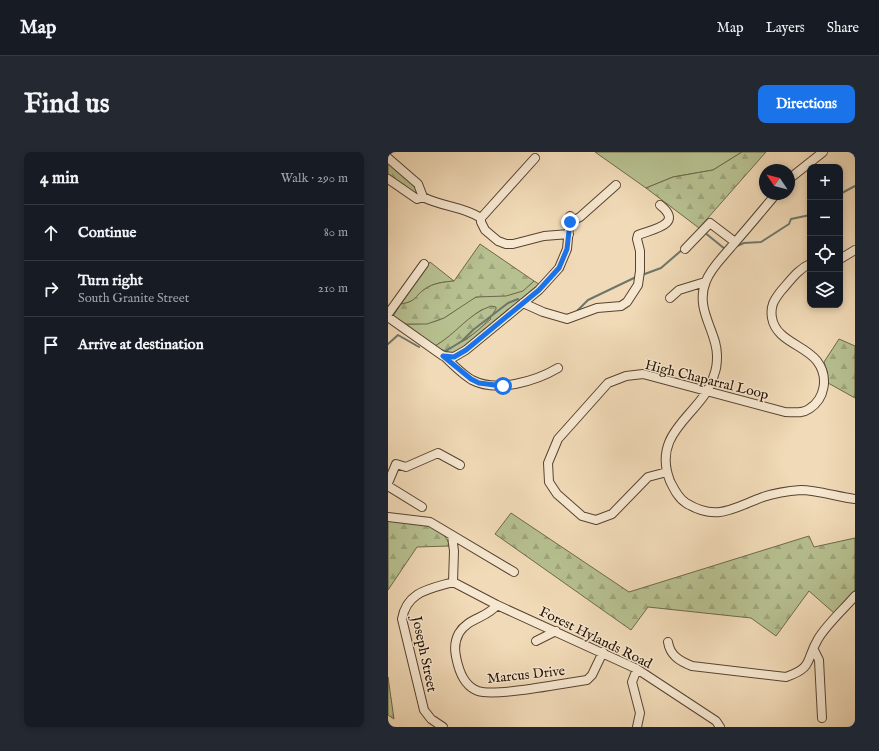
<!DOCTYPE html>
<meta charset="utf-8">
<style>
body{margin:0;font-family:"IM FELL English",serif;background:#242831;color:#f1f3f6}
.controls{position:absolute;right:12px;top:12px;display:grid;overflow:hidden;border-radius:8px;box-shadow:0 2px 6px #0003}
.controls button{width:36px;height:36px;display:grid;place-items:center;padding:0;border:0;border-bottom:1px solid #363941;background:#171b24;color:#f1f3f6;font:20px sans-serif}
.compass{position:absolute;left:371px;top:12px;width:36px;height:36px;border-radius:50%;background:#171b24;box-shadow:0 2px 6px #0003;rotate:305deg}
.stop{position:absolute;width:12px;height:12px;margin:-9px;border:3px solid #1a73e8;border-radius:50%;background:#fff}
.stop.end{background:#1a73e8;border-color:#fff;box-shadow:0 1px 4px #0008}
.list{margin:0;padding:0;list-style:none}
h2{display:flex;justify-content:space-between;align-items:center;height:52px;margin:0;padding:0 16px;font-size:17px}
h2 small{font-size:13px;font-weight:400;color:#9ea1a6}
.list li{display:grid;grid-template-columns:26px 1fr auto;gap:12px;align-items:center;box-sizing:border-box;height:56px;padding:0 16px;border-top:1px solid #363941}
.list b{display:block;font-size:15px;white-space:nowrap}
.list p{margin:0;font-size:13px;white-space:nowrap;color:#9ea1a6}
.list em{font-size:13px;font-style:normal;color:#9ea1a6}
.icon{flex:none;width:22px;height:22px;fill:none;stroke:currentColor;stroke-width:2;stroke-linecap:round;stroke-linejoin:round}
.map{position:relative;flex:none;width:467px;height:575px;overflow:hidden;border-radius:8px}
header{display:flex;align-items:center;gap:24px;box-sizing:border-box;height:56px;padding:0 20px;background:#171b24;border-bottom:1px solid #363941}
header strong{font-size:19px}
nav{display:flex;gap:22px;margin-inline-start:auto;font-size:14px}
.intro{display:flex;align-items:center;justify-content:space-between;box-sizing:border-box;height:96px;padding:0 24px}
h1{margin:0;font-size:28px}
.button{padding:10px 18px;border-radius:8px;background:#1a73e8;color:#fff;font-size:14px;font-weight:700}
main{display:flex;gap:24px;padding:0 24px}
aside{flex:1;background:#171b24;border-radius:8px;box-shadow:0 2px 6px #0003}
.map>svg:first-child{display:block}
.green{fill:#b7c090;stroke:#6e684a}
.forest{fill:url(#forest-firs);stroke:#6e684a}
.lines{fill:none;stroke-linecap:round;stroke-linejoin:round}
.stream{stroke:#6c766b;stroke-width:2}
.minor-casing{stroke:#584331;stroke-width:10}
.minor{stroke:#f6e7d0;stroke-width:8}
.route{stroke:#1a73e8;stroke-width:5}
.labels{text-anchor:middle;stroke-width:3;stroke-linejoin:round;paint-order:stroke}
.street-label{font-size:14px;fill:#251104;stroke:#f6e7d0}
</style>
<header>
<strong>Map</strong>
<nav><a>Map</a><a>Layers</a><a>Share</a></nav>
</header>
<div class="intro"><h1>Find us</h1><a class="button">Directions</a></div>
<main>
<aside>
<h2>4 min<small>Walk · 290 m</small></h2>
<ul class="list">
<li><svg class="icon" aria-label="ahead" viewBox="0 0 24 24"><path d="M12 20V5M6 11l6-6 6 6"/></svg><div><b>Continue</b></div><em>80 m</em></li>
<li><svg class="icon" aria-label="right" viewBox="0 0 24 24"><path d="M7 20v-9h11M14 6l5 5-5 5"/></svg><div><b>Turn right</b><p>South Granite Street</p></div><em>210 m</em></li>
<li><svg class="icon" aria-label="arrive" viewBox="0 0 24 24"><path d="M6 21V4h12l-3 4 3 4H6"/></svg><div><b>Arrive at destination</b></div></li>
</ul>
</aside>
<div class="map">
<svg width="467" height="575" viewBox="0 0 467 575">
<defs>
<pattern id="forest-firs" width="22" height="20" patternUnits="userSpaceOnUse"><rect width="22" height="20" fill="#b7c090"/><path d="M5 1l3.5 6h-7zM16 11l3.5 6h-7z" fill="#9da47b"/></pattern>
</defs>
<rect width="100%" height="100%" fill="#f1dab7"/>
<filter id="stains"><feTurbulence type="fractalNoise" baseFrequency=".005" numOctaves="4"/><feColorMatrix values="0 0 0 0 .2 0 0 0 0 .09 0 0 0 0 .02 0 0 0 .5 -.17"/></filter>
<radialGradient id="worn" r=".72"><stop offset=".6" stop-color="#630" stop-opacity="0"/><stop offset="1" stop-color="#630" stop-opacity=".3"/></radialGradient>
<path class="green" d="M207 0H354L325 18 285 25 258 36Z
M42 110 66 129C56 130 45 131 37 137 25 145 30 149 13 152Z
M146 129 151 132 73 197 64 201 56 199 79 187 103 167 95 157C77 168 65 184 47 194L18 172C32 172 45 172 57 165 67 160 78 148 89 145 114 139 123 150 146 129Z"/>
<path class="forest" d="M354 0H378L311 76 258 36 285 25 325 18Z
M0 9 27 35 29 39 28 41 24 40 0 22Z
M92 92 146 129 135 139 118 144 88 145 56 166 39 172H18L5 164 13 152C30 149 25 145 37 137 45 131 56 130 66 129Z
M103 154 108 155V157C97 177 76 189 56 199L47 194C68 182 80 162 103 154Z
M451 187 467 194V246L440 231 439 219 436 210Z
M123 361 241 440 421 384 426 395 467 386V438L446 461 421 439 388 484 363 466 260 455 243 478 107 382Z
M0 369C24 371 52 367 62 394L29 395 0 438Z
M0 525 6 567 0 563Z"/>
<g class="lines">
<path class="stream" d="M452 42 467 34
M316 80 337 97
M349 94 356 91 373 90 401 72 403 67 422 63
M254 123 273 116 295 97
M188 160 200 148 248 125
M0 192 10 183 31 195
M51 198 58 199 74 189 85 178 120 151 130 147"/>
<g class="minor-casing">
<path id="minor" d="M0 6 30 32 35 45 29 47 0 27
M147 6 93 66V70L97 78 110 89 118 92H125L156 84 181 82
M401 27 435 0
M388 42C373 60 358 78 343 95 334 106 323 116 318 129 306 158 330 180 329 205 329 211 328 218 326 223 316 262 262 278 282 329 286 337 290 346 298 351 329 370 345 356 375 345 387 341 400 339 413 338 428 338 451 345 467 347
M35 45C54 55 75 54 93 66
M182 70 192 65 228 33
M297 97 322 71 347 90
M452 107 467 98
M282 146 291 138 317 130
M135 151 155 160 179 167 209 156 233 154 239 150 250 133 252 119V99L249 87 250 83C266 77 296 72 272 53
M0 162 36 112
M0 165 55 204 66 205 78 198 151 138 171 116 179 97 182 64
M56 204C64 212 74 222 84 228 109 241 148 229 170 216
M279 320 260 325 224 362 208 368 194 364 169 342 161 330 160 311 170 287 220 231 238 224 255 222 397 260C405 260 414 262 421 257 437 247 441 225 429 209 417 193 388 189 384 166 382 154 386 148 393 139 402 129 410 117 422 112
M0 331 8 312 18 315 50 301 72 313
M0 334 34 355
M0 365 42 370 126 420
M65 430 109 453 249 517 328 569 332 575
M109 453C99 466 80 466 71 481 65 492 67 502 70 513 73 524 79 535 90 539 108 545 176 531 199 528L204 523 215 500
M148 489 168 479
M280 490C282 503 291 509 304 514L398 525C426 515 417 509 430 487 439 472 455 458 467 444
M426 498 431 508 434 566
M249 517 244 530 252 561 249 575
M55 575 43 567 36 558 14 467C19 439 42 437 65 430L66 399 64 384"/>
</g>
<use href="#minor" class="minor"/>
</g>
<g class="lines">
<path class="route" d="M115 234 91 231 83 227 55 204 66 205 78 198 151 138 171 116 179 97 182 70"/>
</g>
<g class="labels">
<g class="street-label">
<text transform="translate(319 227) rotate(14)" y="5">High Chaparral Loop</text>
<text transform="translate(208 485) rotate(26)" y="5">Forest Hylands Road</text>
<text transform="translate(37 502) rotate(78)" y="5">Joseph Street</text>
<text transform="translate(138 522) rotate(-6)" y="5">Marcus Drive</text>
</g>
</g>
<rect width="100%" height="100%" filter="url(#stains)"/>
<rect width="100%" height="100%" fill="url(#worn)"/>
</svg>
<div class="controls">
<button>+</button>
<button>−</button>
<button><svg class="icon" aria-label="locate" viewBox="0 0 24 24"><circle cx="12" cy="12" r="6"/><path d="M12 2v4M12 18v4M2 12h4M18 12h4"/></svg></button>
<button><svg class="icon" aria-label="layers" viewBox="0 0 24 24"><path d="M12 4l9 5-9 5-9-5zM3 14l9 5 9-5"/></svg></button>
</div>
<svg class="compass" viewBox="-18 -18 36 36"><path d="M0-13l5 13h-10z" fill="#e53935"/><path d="M0 13l5-13h-10z" fill="#9ea1a6"/></svg>
<div class="stop" style="left:115px;top:234px"></div>
<div class="stop end" style="left:182px;top:70px"></div>
</div>
</main>
